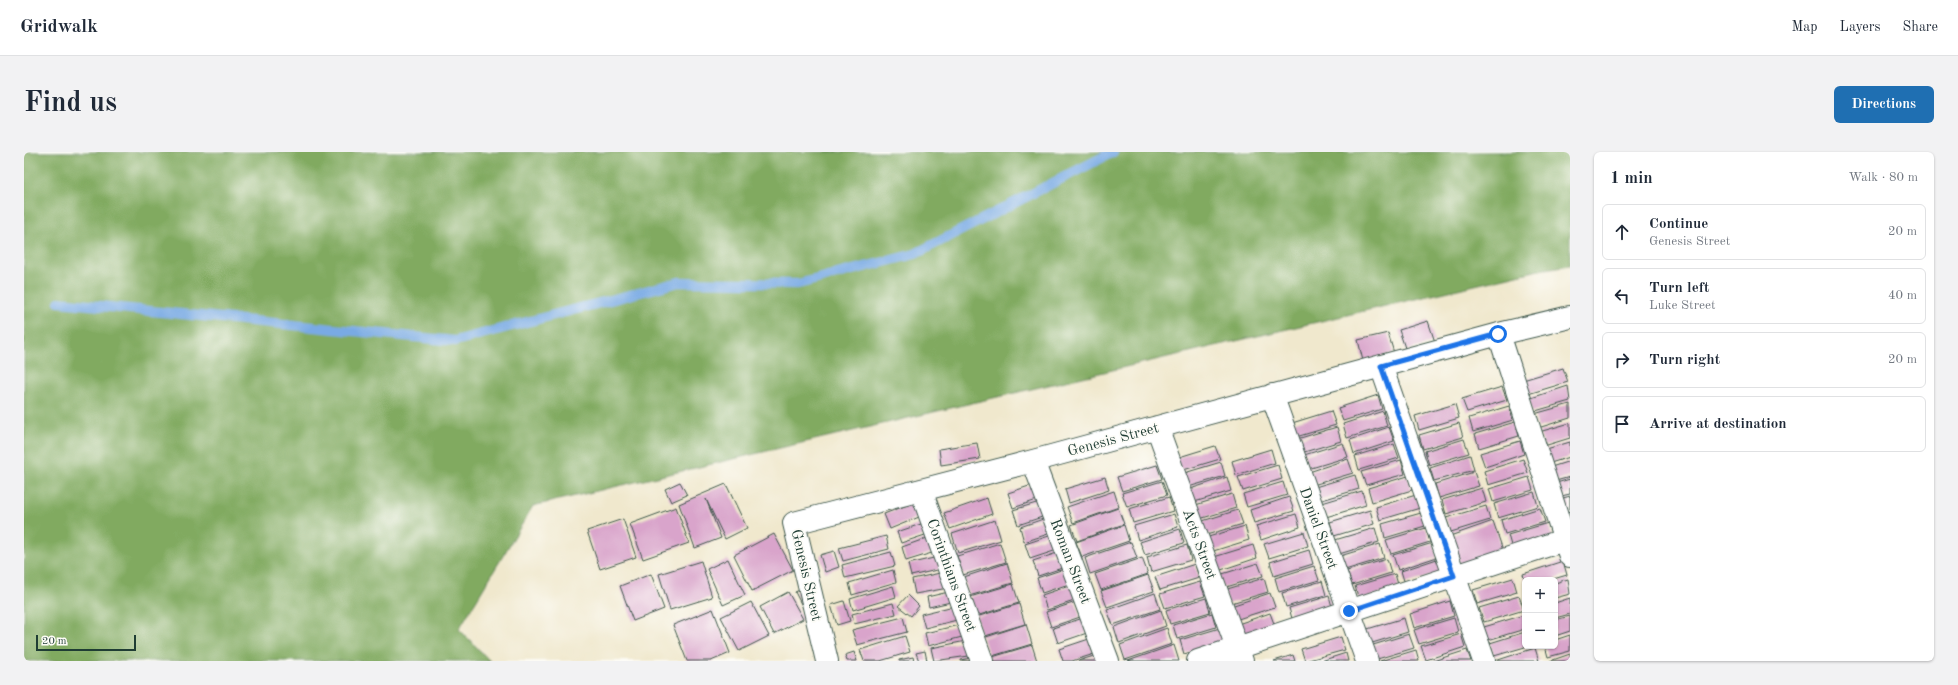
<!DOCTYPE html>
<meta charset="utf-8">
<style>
body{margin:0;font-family:"Old Standard TT",serif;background:#f2f2f3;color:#1f2937}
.controls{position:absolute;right:12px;bottom:12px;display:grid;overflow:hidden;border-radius:6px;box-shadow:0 1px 3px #0004}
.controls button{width:36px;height:36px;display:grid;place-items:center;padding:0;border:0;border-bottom:1px solid #e0e1e3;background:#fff;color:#1f2937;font:20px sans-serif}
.scale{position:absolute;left:12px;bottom:10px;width:100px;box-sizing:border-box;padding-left:4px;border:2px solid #1f3d34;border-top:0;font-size:11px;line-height:14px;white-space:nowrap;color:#1f3d34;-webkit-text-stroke:3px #fdfcf7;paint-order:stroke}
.stop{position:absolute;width:12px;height:12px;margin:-9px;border:3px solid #1a73e8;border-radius:50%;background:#fff}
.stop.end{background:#1a73e8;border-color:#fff;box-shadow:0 1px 4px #0008}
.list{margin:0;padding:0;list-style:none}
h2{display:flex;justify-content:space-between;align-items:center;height:52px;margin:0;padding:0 16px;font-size:17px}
h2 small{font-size:13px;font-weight:400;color:#747a83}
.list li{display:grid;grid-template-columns:26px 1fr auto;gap:12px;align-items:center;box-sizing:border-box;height:56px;margin:0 8px 8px;padding:0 8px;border:1px solid #e0e1e3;border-radius:6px}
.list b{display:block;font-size:15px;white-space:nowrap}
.list p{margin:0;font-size:13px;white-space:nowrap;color:#747a83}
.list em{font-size:13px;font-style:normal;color:#747a83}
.icon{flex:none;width:22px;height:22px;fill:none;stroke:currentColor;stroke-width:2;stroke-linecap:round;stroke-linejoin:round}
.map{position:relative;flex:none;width:1546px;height:509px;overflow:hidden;border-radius:6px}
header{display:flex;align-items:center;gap:24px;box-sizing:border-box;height:56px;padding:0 20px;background:#fff;border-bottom:1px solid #e0e1e3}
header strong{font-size:19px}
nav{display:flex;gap:22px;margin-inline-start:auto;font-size:14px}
.intro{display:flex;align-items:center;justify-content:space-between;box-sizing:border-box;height:96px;padding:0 24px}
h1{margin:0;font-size:28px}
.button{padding:10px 18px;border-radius:6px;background:#1f6fb2;color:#fff;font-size:14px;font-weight:700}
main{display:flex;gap:24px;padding:0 24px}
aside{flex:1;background:#fff;border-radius:6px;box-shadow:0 1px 3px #0004}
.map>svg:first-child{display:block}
.forest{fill:#81aa61;stroke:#50744a}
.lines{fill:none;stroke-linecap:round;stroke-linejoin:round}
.stream{stroke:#79aae4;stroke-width:10}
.building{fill:#d9a4cb}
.minor-casing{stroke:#3e574b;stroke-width:24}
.minor{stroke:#fff;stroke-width:22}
.route{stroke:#1a73e8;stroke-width:5}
.labels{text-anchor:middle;stroke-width:3.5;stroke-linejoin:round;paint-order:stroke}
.street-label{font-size:15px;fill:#1f3d34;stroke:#fdfcf7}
</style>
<header>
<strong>Gridwalk</strong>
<nav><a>Map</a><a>Layers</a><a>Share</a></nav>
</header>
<div class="intro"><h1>Find us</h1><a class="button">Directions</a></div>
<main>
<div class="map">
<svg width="1546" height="509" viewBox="0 0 1546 509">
<rect width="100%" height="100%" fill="#fdfcf7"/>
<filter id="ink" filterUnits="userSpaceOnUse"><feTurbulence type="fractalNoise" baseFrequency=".025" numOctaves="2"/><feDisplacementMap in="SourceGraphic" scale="8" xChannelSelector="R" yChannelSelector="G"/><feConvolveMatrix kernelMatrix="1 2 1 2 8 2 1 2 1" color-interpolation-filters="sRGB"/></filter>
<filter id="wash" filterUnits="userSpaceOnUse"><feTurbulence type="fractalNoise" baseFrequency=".012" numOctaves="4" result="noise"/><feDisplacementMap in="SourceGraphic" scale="16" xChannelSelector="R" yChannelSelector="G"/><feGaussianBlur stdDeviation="0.9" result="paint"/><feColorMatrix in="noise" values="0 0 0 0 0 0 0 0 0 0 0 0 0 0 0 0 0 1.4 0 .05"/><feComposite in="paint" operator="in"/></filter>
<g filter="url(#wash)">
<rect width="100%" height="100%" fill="#f0e8cd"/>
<path class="forest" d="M0 0H1546V113L1515 118 509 354 435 477 466 509H0Z"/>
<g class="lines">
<path class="stream" d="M35 150 431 189 655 130 774 132 891 102 1089 0"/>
</g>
<g id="blocks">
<path class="building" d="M1404 169 1411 190 1382 199 1375 178Z
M1364 181 1370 201 1339 209 1334 188Z
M1539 216 1544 230 1504 242 1499 228Z
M1544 234 1546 249 1508 260 1504 247Z
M1478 235 1483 248 1443 260 1438 247Z
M1354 243 1358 257 1319 269 1314 256Z
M1431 252 1435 266 1395 278 1391 264Z
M1546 252V266L1514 276 1510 262Z
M1485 254 1489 268 1449 280 1445 266Z
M1307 259 1312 273 1272 285 1268 271Z
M1359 259 1363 274 1323 286 1319 272Z
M1491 270 1495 284 1455 296 1451 282Z
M1435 271 1439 285 1399 297 1395 283Z
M1546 271V286L1520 294 1515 280Z
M1313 275 1317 289 1277 301 1273 287Z
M1365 275 1370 289 1330 302 1326 288Z
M1440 287 1445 301 1405 313 1401 299Z
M1496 289 1500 302 1461 315 1456 301Z
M1546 290V305L1523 312 1519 298Z
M953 291 956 307 917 313 915 297Z
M1319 291 1324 305 1284 317 1280 303Z
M1370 292 1375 306 1335 318 1331 304Z
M1191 294 1196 307 1156 319 1152 306Z
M1247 297 1251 311 1212 323 1208 309Z
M1446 303 1450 318 1410 329 1406 316Z
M1324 307 1329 321 1289 333 1285 320Z
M1499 307 1504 321 1464 333 1460 319Z
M1377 308 1381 322 1342 333 1337 320Z
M1546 309V325L1528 330 1524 316Z
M1197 310 1201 324 1161 336 1157 322Z
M1133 313 1138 327 1098 339 1093 325Z
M1254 313 1258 327 1219 339 1214 325Z
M1450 320 1455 334 1415 346 1411 332Z
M1331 323 1335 337 1295 349 1291 335Z
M1384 324 1388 338 1348 350 1344 336Z
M1081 325 1085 338 1045 351 1041 337Z
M1203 325 1207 339 1167 351 1163 338Z
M1505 325 1509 338 1469 350 1465 337Z
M1546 327V342L1533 345 1529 332Z
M1138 329 1143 343 1103 355 1098 341Z
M656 330 663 343 647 350 641 337Z
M1259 330 1263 343 1223 355 1219 342Z
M1014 331 1019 346 989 356 984 341Z
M702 332 723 376 701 387 682 347 697 386 671 396 655 352Z
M1458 336 1462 350 1422 362 1418 348Z
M1090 339 1095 355 1049 371 1043 355Z
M1338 339 1342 353 1302 365 1298 351Z
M1510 340 1514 354 1474 366 1470 352Z
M1208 342 1212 356 1172 368 1168 354Z
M1392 343 1396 356 1356 368 1352 355Z
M1546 344V359L1540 361 1536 347Z
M1145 345 1149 359 1109 371 1105 357Z
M1265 345 1270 359 1230 371 1226 358Z
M963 346 968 362 926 377 920 361Z
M894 349 900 363 866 377 860 362Z
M1019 349 1024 363 994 373 989 358Z
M1462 354 1466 368 1427 380 1422 366Z
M652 355 665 391 619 407 606 372Z
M1094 356 1100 372 1053 389 1047 373Z
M1516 356 1521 370 1481 382 1477 368Z
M1214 358 1219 372 1179 384 1175 370Z
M1346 358 1350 372 1310 384 1306 370Z
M1397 361 1401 374 1361 386 1358 372Z
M1150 362 1154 375 1114 388 1110 374Z
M1272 362 1276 375 1237 388 1232 374Z
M1025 365 1030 380 1000 390 996 375Z
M599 367 612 405 576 417 563 379Z
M971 368 977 388 934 401 928 382Z
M1469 369 1481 404 1438 418 1426 384Z
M900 371 904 382 877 391 873 380Z
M1524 371 1528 385 1488 397 1484 383Z
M1100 373 1105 389 1058 405 1052 390Z
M1221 374 1225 388 1186 400 1181 386Z
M1351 376 1355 390 1315 402 1311 388Z
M1402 376 1406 390 1367 402 1362 388Z
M1156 377 1160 391 1121 403 1116 390Z
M1280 380 1284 394 1245 406 1240 392Z
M750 382 769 418 728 439 710 403Z
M1031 382 1036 397 1006 407 1001 392Z
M862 384 865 397 819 409 815 396Z
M906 385 911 400 882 409 878 395Z
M1107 390 1113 406 1066 422 1061 406Z
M976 391 982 410 939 423 933 404Z
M1409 391 1413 405 1374 418 1369 403Z
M1356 392 1360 406 1321 418 1316 404Z
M1163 393 1167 408 1127 420 1123 405Z
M1229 393 1233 406 1194 419 1190 405Z
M1285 398 1289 412 1250 424 1246 410Z
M810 399 815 415 801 420 796 403Z
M1039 399 1044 414 1014 424 1009 409Z
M867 400 871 414 821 426 818 413Z
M914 405 917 417 887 424 884 412Z
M1118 406 1124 422 1077 438 1071 422Z
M1416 406 1421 420 1381 432 1377 419Z
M704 407 721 443 699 453 683 417Z
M1363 407 1367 421 1328 433 1323 419Z
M677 409 688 445 646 458 635 422Z
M1539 409 1543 423 1526 428H1501L1499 422Z
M983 411 989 431 945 444 940 425Z
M1234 411 1239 424 1199 436 1195 423Z
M1171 412 1175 426 1136 438 1131 425Z
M1290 414 1295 428 1255 440 1251 426Z
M1043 416 1048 431 1018 441 1013 426Z
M869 418 872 430 828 443 825 431Z
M921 420 924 436 891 442 888 427Z
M627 422 640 457 609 469 596 434Z
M1371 422 1375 436 1335 448 1331 434Z
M1124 423 1130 439 1083 455 1077 439Z
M1240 426 1244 440 1204 452 1200 438Z
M1489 426 1493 440 1453 452 1449 438Z
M1544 427 1546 442 1531 446V431Z
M1298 429 1302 443 1262 455 1258 441Z
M1176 430 1181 444 1141 456 1136 442Z
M989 432 995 451 952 464 946 445Z
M1048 433 1053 448 1023 458 1018 443Z
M869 434 872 445 829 458 826 447Z
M778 437 782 462 771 440Z
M929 439 931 449 905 455 903 445Z
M764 440 779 467 750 482 736 455Z
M1131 441 1136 457 1089 473 1083 458Z
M1246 441 1251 455 1211 468 1207 454Z
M884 443 895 454 887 464 874 454Z
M1305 444 1309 458 1269 470 1265 456Z
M1495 444 1500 458 1460 470 1455 456Z
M1182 446 1186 460 1146 472 1142 458Z
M1546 446V462L1531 466V451Z
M820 449 826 469 813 473 807 453Z
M1426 449 1430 464 1390 476 1386 462Z
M727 450 745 484 715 499 697 465Z
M1052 450 1056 465 1027 475 1022 460Z
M869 451 872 462 830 472 828 462Z
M995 452 1001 472 958 485 952 465Z
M930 454 933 468 901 476 897 462Z
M689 457 706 501 687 509H663L649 473Z
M1137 458 1142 474 1095 491 1090 475Z
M1188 461 1192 475 1153 487 1149 473Z
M1246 461 1252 477 1220 487 1214 472Z
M1500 463 1501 477 1464 488 1460 475Z
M1546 464V479L1531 484V468Z
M879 465 883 480 833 493 828 478Z
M1059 466 1063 481 1034 491 1029 476Z
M1380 466 1384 480 1345 492 1340 478Z
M1430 466 1434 480 1395 492 1390 478Z
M1002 472 1008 492 965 505 959 486Z
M935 473 938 485 904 494 901 481Z
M1143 476 1148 492 1101 508 1096 493Z
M1196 476 1200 490 1160 502 1156 488Z
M1501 480V495L1470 504 1466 491Z
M1385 482 1390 496 1350 508 1346 494Z
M1437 482 1441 495 1402 508 1397 494Z
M1546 483V499L1524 505 1521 494H1531V488Z
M881 484 886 500 856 509H840L836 498Z
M1317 485 1321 498 1281 509 1277 497Z
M1065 487 1070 502 1048 509H1039L1035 497Z
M942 489 945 504 910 509 907 496Z
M1008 493 1013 509H966L965 506Z
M1150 493 1155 509H1104Z
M1511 496 1515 509H1471Z
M1392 498 1395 509H1356Z
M1443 498 1447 509H1409Z
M901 499 903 509H895L892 501Z
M830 500 833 509H823L821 503Z
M1322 501 1324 509H1297Z
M1546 502V509H1526Z
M1073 503 1075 509H1054Z
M1269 503 1271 509H1250Z
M889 505 890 509H875V508Z
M947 506 948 509H937V508Z"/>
</g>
</g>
<g filter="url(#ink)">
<use href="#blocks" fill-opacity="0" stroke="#3e574b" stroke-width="1"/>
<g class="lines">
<g class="minor-casing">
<path id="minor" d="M1475 182 1546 404
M1357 214 1460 509
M1248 243 1343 509
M1133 275 1218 509
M1009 309 1084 509
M897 338 958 509
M803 509 770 371 1009 309 1475 182 1546 165
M1174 509 1546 386"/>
</g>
<use href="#minor" class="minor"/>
</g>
</g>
<g class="lines" filter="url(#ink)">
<path class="route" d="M1325 459 1430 424 1357 214 1474 182"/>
</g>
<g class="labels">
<g class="street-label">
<text transform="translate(1089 287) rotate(-15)" y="5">Genesis Street</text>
<text transform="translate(1295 376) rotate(70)" y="5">Daniel Street</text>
<text transform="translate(1176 392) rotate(70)" y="5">Acts Street</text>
<text transform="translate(1047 409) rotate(69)" y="5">Roman Street</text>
<text transform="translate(783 423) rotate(77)" y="5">Genesis Street</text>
<text transform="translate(928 423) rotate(70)" y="5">Corinthians Street</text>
</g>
</g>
</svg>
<div class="controls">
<button>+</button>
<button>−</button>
</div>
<div class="scale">20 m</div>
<div class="stop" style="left:1474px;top:182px"></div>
<div class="stop end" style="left:1325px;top:459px"></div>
</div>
<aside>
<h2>1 min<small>Walk · 80 m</small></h2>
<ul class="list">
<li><svg class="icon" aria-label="ahead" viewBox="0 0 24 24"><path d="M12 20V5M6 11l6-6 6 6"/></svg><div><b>Continue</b><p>Genesis Street</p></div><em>20 m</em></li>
<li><svg class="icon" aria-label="left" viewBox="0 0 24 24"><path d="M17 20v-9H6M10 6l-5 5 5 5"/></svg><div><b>Turn left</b><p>Luke Street</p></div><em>40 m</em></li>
<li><svg class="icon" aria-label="right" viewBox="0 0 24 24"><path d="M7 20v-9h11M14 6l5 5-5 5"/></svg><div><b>Turn right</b></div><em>20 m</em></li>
<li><svg class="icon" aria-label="arrive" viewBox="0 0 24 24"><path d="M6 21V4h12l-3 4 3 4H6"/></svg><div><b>Arrive at destination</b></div></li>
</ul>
</aside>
</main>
